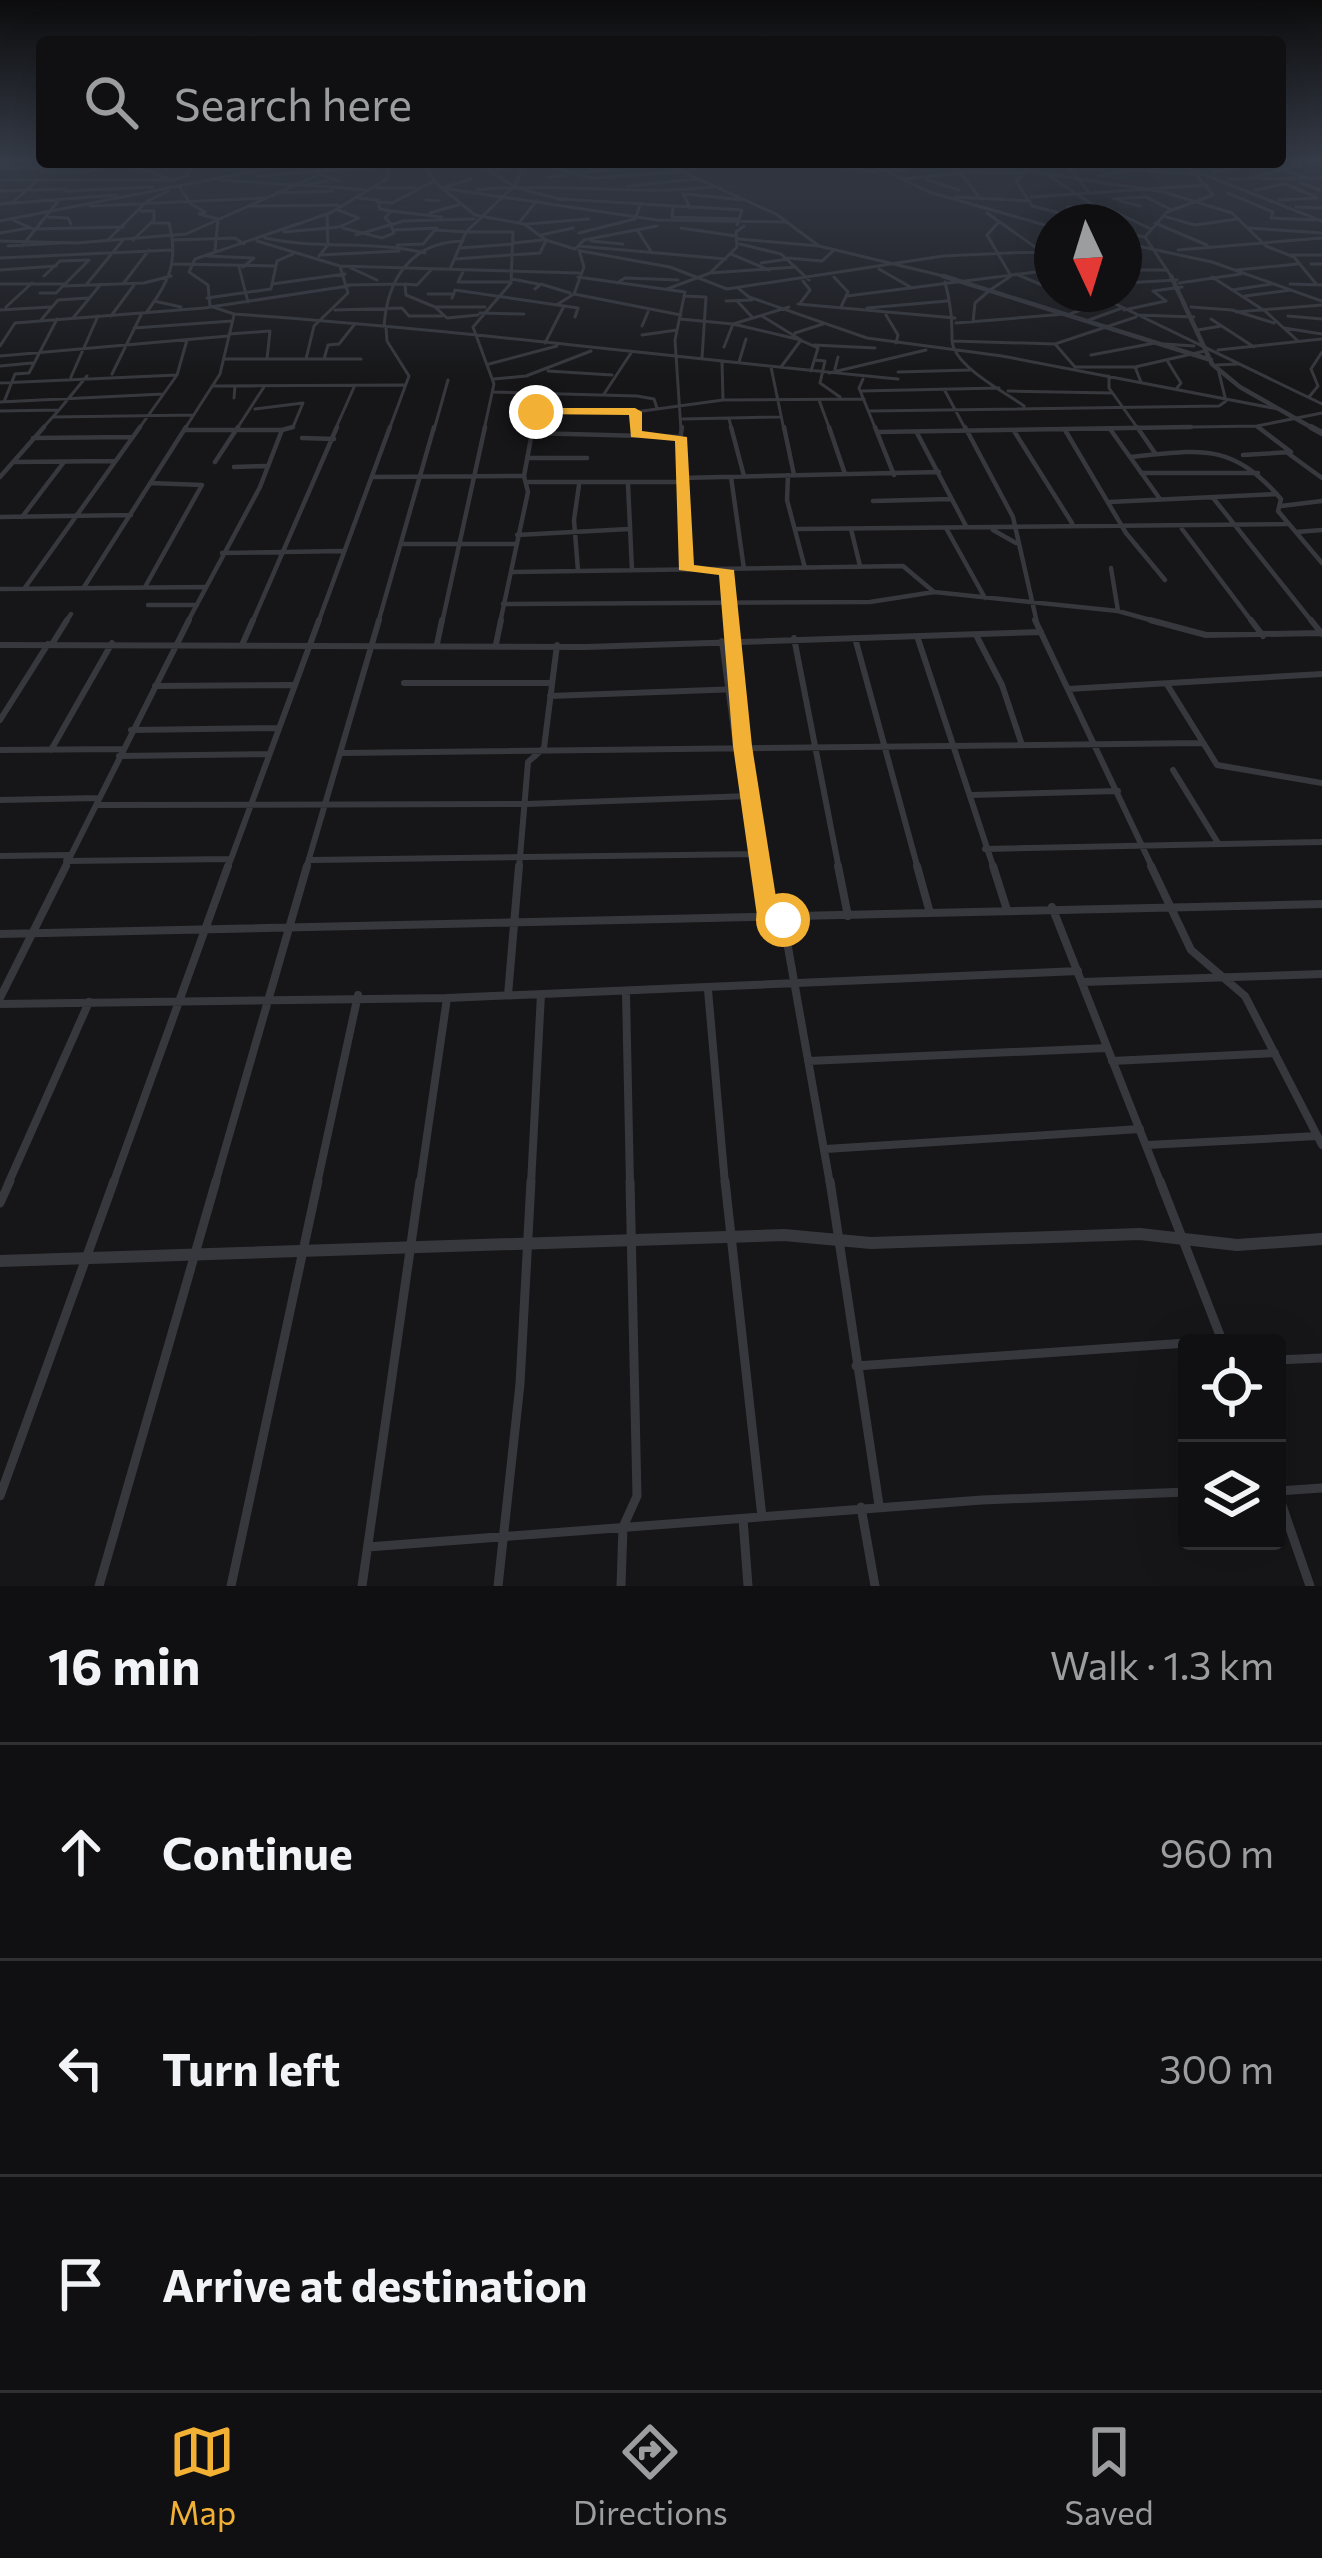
<!DOCTYPE html>
<meta charset="utf-8">
<style>
body{margin:0;font-family:Commissioner,sans-serif;background:#19191b;color:#f1f3f6}
.controls{position:absolute;right:36px;bottom:36px;display:grid;overflow:hidden;border-radius:12px;box-shadow:0 12px 48px #0002}
.controls button{width:108px;height:108px;display:grid;place-items:center;padding:0;border:0;border-bottom:3px solid #303032;background:#101012;color:#f1f3f6;font:60px sans-serif}
.compass{position:absolute;left:1034px;top:204px;width:108px;height:108px;border-radius:50%;background:#101012;box-shadow:0 12px 48px #0002;rotate:176deg}
.stop{position:absolute;width:36px;height:36px;margin:-27px;border:9px solid #f2b134;border-radius:50%;background:#fff}
.stop.end{background:#f2b134;border-color:#fff;box-shadow:0 3px 12px #0008}
.list{margin:0;padding:0;list-style:none}
h2{display:flex;justify-content:space-between;align-items:center;height:156px;margin:0;padding:0 48px;font-size:51px}
h2 small{font-size:39px;font-weight:400;color:#9c9d9f}
.list li{display:grid;grid-template-columns:78px 1fr auto;gap:36px;align-items:center;box-sizing:border-box;height:216px;padding:0 48px;border-top:3px solid #303032}
.list b{display:block;font-size:45px;white-space:nowrap}
.list em{font-size:39px;font-style:normal;color:#9c9d9f}
.icon{flex:none;width:66px;height:66px;fill:none;stroke:currentColor;stroke-width:2;stroke-linecap:round;stroke-linejoin:round}
.map{position:relative;flex:none;width:1322px;height:1586px;overflow:hidden}
.search{position:absolute;background:#101012;box-shadow:0 12px 48px #0002;left:36px;right:36px;top:36px;height:132px;display:flex;align-items:center;gap:30px;box-sizing:border-box;padding:0 42px;border-radius:12px;color:#9c9d9f;font-size:45px}
.sheet{height:804px;background:#101012}
nav{display:flex;justify-content:space-around;align-items:center;box-sizing:border-box;height:168px;border-top:3px solid #303032;background:#101012;font-size:33px;color:#9c9d9f}
nav a{display:grid;justify-items:center;gap:6px}
nav .on{color:#f2b134}
.map>svg:first-child{display:block}
.lines{fill:none;stroke-linecap:round;stroke-linejoin:round}
.minor-far4{stroke:#37383d;stroke-width:3}
.minor-far3{stroke:#37383d;stroke-width:4.5}
.minor-far2{stroke:#37383d;stroke-width:6}
.minor-far1{stroke:#37383d;stroke-width:8}
.minor{stroke:#37383d;stroke-width:9}
.tertiary-far3{stroke:#37383d;stroke-width:3}
.tertiary-far2{stroke:#37383d;stroke-width:4.5}
.tertiary-far1{stroke:#37383d;stroke-width:6}
.tertiary{stroke:#37383d;stroke-width:12}
.route{fill:#f2b134}
</style>
<div class="map">
<svg width="1322" height="1586" viewBox="0 0 1322 1586">
<rect width="100%" height="100%" fill="#161618"/>
<g class="lines">
<path class="minor-far4" d="M0 162H17
M83 162 110 163
M108 162 152 172
M390 162 387 179 330 213 195 259 189 272 208 285 210 306 234 314C456 329 676 358 898 379
M422 162 437 184 475 215 524 224 546 240 575 249 584 240 657 226
M438 162 498 169 534 162
M534 162 591 178 680 172
M812 162 876 172
M867 162 929 192 1052 227
M899 162H952
M951 162 978 195
M1064 162 1088 191
M1068 162 1122 168
M1217 162H1236
M125 163H193
M1131 163 1153 162
M875 166 900 163
M1262 166 1281 164
M216 167 233 162
M0 168H42
M486 169 511 184
M1192 170 1322 221
M881 171 908 169
M1027 171 1164 192 1232 213 1266 246 1294 257 1317 285
M1027 171 1016 181 1032 206 1095 222
M1285 171 1312 179
M41 172H87L113 163
M962 172 1025 173
M154 173 167 178
M582 173 611 169
M1213 173 1258 162
M319 174 339 181
M1048 175 1093 205
M258 176 423 163
M1098 176 1132 170 1194 174
M548 177 569 175
M1249 178 1319 160
M901 179 963 173
M1229 179 1322 178
M0 180H173L188 175 193 162
M220 180 294 185
M927 180 959 190
M1301 183 1320 190
M296 184 366 190
M308 184 328 181
M1285 184 1314 196
M178 185 191 204 205 212 199 214 218 219 215 251
M628 186 697 179
M446 187 471 179
M514 187 563 200
M376 188H416
M442 188 657 220 787 222
M477 190C556 182 635 196 713 187
M1255 190 1283 184
M0 191 67 189
M66 191 153 187
M276 193 333 191
M683 193 690 208
M1228 193 1273 212 1271 218 1315 220
M687 194 743 200
M956 197 1030 201
M1031 197 1207 185
M358 198 378 200 380 209 391 211 385 218 389 222
M561 199 742 210 737 225
M1113 199 1146 197 1172 210
M426 200 439 201
M1279 200 1317 198
M1120 201 1140 206
M377 202 392 203 434 181
M12 203 38 180
M0 204 117 195
M90 206 266 198
M250 206 338 205
M673 207 672 217 739 219
M1068 207 1109 209 1151 229
M1296 207 1322 208
M391 211 442 217
M430 213 461 204
M987 213 1052 259
M1163 216 1195 225 1237 219
M48 217 68 218 71 224
M13 220 33 229 123 227
M0 221 301 162
M519 223 537 200
M1155 223 1207 245
M527 224 589 219
M343 228 382 238 394 233 390 223
M681 228 736 236
M1249 228 1322 233
M394 230 437 228
M435 230 466 232 450 269
M638 231 652 253
M284 232 339 227 359 218 338 210
M0 233 28 228
M579 233 635 219 641 203
M1124 233 1145 237
M356 235 403 221 474 219
M541 235 573 228
M265 238C319 250 372 240 425 253
M739 239 819 246
M133 240 154 220V211H141
M172 240 235 238 244 244
M107 241 146 202 168 191
M257 241 340 266 579 273
M591 241 623 244
M514 243 542 240
M1124 243 1212 262 1322 301
M740 244 781 254 809 280
M397 245 423 244 436 229
M8 246 60 243
M22 246 59 200
M578 246 726 259
M460 248 512 244
M1178 250 1322 238
M581 251 670 267 727 289 943 256 1052 251
M731 254 769 270
M320 255 399 251
M1290 255H1322
M207 256 254 258 243 267
M319 256 328 245 327 215
M0 258 172 250
M788 258 822 261 834 250
M455 259 540 253 546 240
M761 263 788 259
M173 264 276 266
M1311 264H1322
M239 267 248 302
M351 268 377 280
M879 269 912 288
M0 270 56 266
M464 270 458 282H511
M1124 270H1167
M1236 270 1298 264
M710 273 796 267
M1016 274 1042 285
M44 276 60 261 89 260
M578 277 685 292 675 340 681 430
M834 277 848 292 841 307
M1212 277 1265 311 1298 341
M512 279 538 284
M945 282C951 304 952 319 952 340 953 366 1005 392 1024 406
M617 283 625 278 678 280
M1124 283 1177 280
M1179 283 1241 274
M0 284H66
M123 284 149 250
M272 284 345 274
M405 284 417 285 431 270
M1290 284 1322 285
M86 285 123 240
M348 285 405 284 406 295 435 307H485
M64 286 144 283 171 276
M738 288 749 297 867 338 1002 356 1278 409
M535 289 541 284 570 293
M667 289 710 273 737 247 736 232 744 226
M990 290 1011 276 987 235 998 223
M1232 290 1272 284
M40 293H56L89 260
M428 294H454
M574 294 584 267 579 250
M1095 294 1322 404
M684 296 706 297 702 358
M847 296 1052 270
M1245 296 1291 290
M207 298 271 289 277 261 293 254
M452 298 455 290 578 308 575 317
M154 301 181 307
M726 301 752 300
M1166 301 1153 291 1182 287
M738 302 753 318
M801 302 810 290 803 281
M558 304 574 294 681 315
M798 304 955 318
M6 307 32 283
M435 307 447 318 478 315
M1191 307 1232 310 1274 323
M867 308 947 301
M0 310 50 307
M335 310 402 308 409 316H442
M1124 310 1166 301
M1236 312 1322 305
M146 313C169 282 179 262 169 223H152
M480 313 524 314
M1070 314 1104 301
M886 315 898 335 896 343
M1138 315 1194 317
M111 316 134 285
M762 316 801 340 781 367
M1288 316 1322 319
M73 318 101 284
M680 319 733 324 789 307
M1211 319 1254 347
M41 320 58 300 88 298
M1089 320 1122 308
M973 322 975 303 990 290
M956 323 1065 314
M642 326 648 312
M384 327C387 280 410 242 463 241
M386 327 387 341 409 376 389 430
M134 328 232 321
M1284 328 1322 334
M1198 330 1221 326
M795 333 823 324
M229 334 270 331 267 359
M642 335 677 330
M800 340 818 348 811 371
M952 341 1055 344 1136 317
M545 343 564 306
M1055 344 1075 367
M1165 344 1194 346
M814 345 875 348
M0 346 15 323 204 308 348 286
M724 347 733 324 801 340
M1218 350 1322 339
M1091 355 1155 343
M0 356 228 336
M224 359H306L314 326 348 293 340 266
M306 359H361
M324 359 328 345 339 344 354 325
M815 360 825 361 820 383 840 397
M722 362 723 400
M739 362 746 339
M1168 362 1181 383 1177 388
M489 364 557 346
M1217 365 1238 364
M0 366 32 363
M771 367 784 430
M1075 367H1137
M835 369 838 357
M548 371 612 375
M898 372 970 370
M829 373 926 350
M112 374 142 313
M1109 376V388L1139 430
M71 377 98 316
M494 379 526 376 591 351
M863 379 859 388 876 430
M1141 382 1135 367 1205 351
M0 383 177 375
M212 386 404 385
M944 389 966 430
M861 391 999 388
M1008 391 1112 393
M494 392 637 396 654 399 657 408
M604 394 631 353
M1309 397 1318 386 1311 369 1322 352
M234 398 235 386
M819 400 830 430
M0 402 163 394
M4 402 15 374 29 373 57 319
M255 409 303 403 293 427 282 430
M59 410 87 376
M0 411 59 410 41 430
M870 411 1219 406 1226 401 1218 369
M535 412H635L723 400 864 399
M635 412V430
M53 417 194 415
M683 419 780 417
M729 419 732 430
M1257 426 1262 430
M138 430 177 375 187 340
M184 430 220 374 234 315
M185 430H282
M236 430 264 387
M335 430 355 385
M434 430 448 380
M484 430 494 384 473 327 511 283 513 232H466L515 185 524 166
M533 430 540 390
M1002 430 1257 426 1322 413"/>
<path class="minor-far3" d="M635 427V435
M682 427 678 454 687 570
M731 427 744 476
M784 427 794 475
M829 427 845 474
M875 427 894 475
M965 427 1013 517 1037 623
M1137 427 1155 453
M1110 429 1160 499
M185 430H282
M1065 430 1126 533 1165 580
M1014 431 1072 523
M879 432 1191 427
M531 433 681 437
M917 433 966 526
M33 438 132 437
M302 438 334 439
M1289 454 1322 478
M1243 455 1291 452 1258 427
M1130 457C1200 450 1231 441 1281 499L1278 511 1322 563
M527 458H587
M13 462 115 461
M215 462 238 427
M234 467 265 466
M1141 473H1258
M788 475 787 500 805 568
M0 477 44 427
M372 477 524 476
M731 477 744 569
M681 478 939 472
M529 482H681
M628 484 632 570
M1214 499 1313 623
M873 501 951 499
M1109 502 1277 494
M1281 506 1322 501
M0 517 131 515
M22 517 64 462
M946 528 985 598
M797 529 1287 524
M851 529 860 566
M1182 529 1253 623
M993 530 1016 543
M1296 532 1322 530
M517 535 629 529
M401 544H517
M222 553 342 551
M1111 568 1118 611
M727 570 733 623
M578 571 574 520 579 485
M513 572 903 566 934 592 1118 611 1161 623
M84 587 186 427
M145 587 202 485 150 483
M0 589 205 587
M24 589 140 427
M503 604 870 602 934 592
M148 605H197
M65 623 71 614
M187 623 260 487 282 430 293 427
M252 623 337 427
M318 623 390 427
M378 623 434 427
M442 623 485 427
M500 623 528 492 524 476 533 427"/>
<path class="minor-far2" d="M732 620 746 745
M1035 620 1153 869
M1150 620 1206 635 1322 633
M1251 620 1263 636
M1311 620 1322 634
M976 635 1002 685 1021 742
M794 638 839 869
M855 638 918 869
M918 639 994 869
M722 641 736 746
M52 644 67 620
M437 644 442 620
M496 644 501 620
M0 645 586 647 1041 632
M242 645 253 620
M404 683H551
M155 686 292 685
M1168 686 1217 765 1322 783
M1068 689 1322 674
M550 696 739 689
M0 720 48 644
M131 730 278 728
M742 746 761 869
M0 750 123 749
M51 750 112 643
M342 753 1202 743
M119 756 268 754
M1173 770 1218 843
M971 795 1118 791
M0 800 99 798
M97 805 527 804 749 796
M985 849 1322 842
M0 856 69 855
M231 859 319 620
M312 860 758 854
M66 861 231 859 227 869
M64 869 189 620
M306 869 379 620
M519 869 528 762 544 748 557 645"/>
<path class="minor-far1" d="M760 866 768 917
M838 866 848 916
M917 866 930 913
M993 866 1007 910
M1151 866 1191 950 1245 996 1322 1145
M1052 907 1161 1184
M783 919 830 1184
M0 934 1322 904
M1082 982 1322 974
M708 990 725 1184
M626 994 630 1184
M508 995 519 866
M0 998 66 866
M0 1004 447 998 1078 971
M808 1061 1107 1048
M1112 1061 1275 1053
M1147 1145 1317 1136
M826 1149 1140 1129
M8 1184 89 1002
M113 1184 228 866
M215 1184 307 866
M317 1184 358 995
M420 1184 447 998
M531 1184 541 994"/>
<path class="minor" d="M725 1181 762 1517
M830 1181 879 1505
M1160 1181 1223 1343
M0 1203 10 1181
M1190 1343 1222 1341
M1277 1360 1322 1358
M856 1366 1187 1343
M1277 1491 1310 1586
M1278 1491 1322 1488
M0 1496 114 1181
M861 1507 875 1586
M743 1519 748 1586
M368 1547 982 1500 1187 1492
M99 1586 216 1181
M231 1586 318 1181
M362 1586 420 1181
M498 1586 520 1384 531 1181
M621 1586 623 1527 637 1496 630 1181"/>
<path class="tertiary-far3" d="M661 162 776 214 819 246 956 279
M0 241 76 243 186 234 347 162
M1173 279 1145 237 1167 212 1213 195 1192 170 1173 162"/>
<path class="tertiary-far2" d="M943 276 1211 360
M1171 276 1212 364 1240 387 1316 430"/>
<path class="tertiary-far1" d="M1311 427 1322 433"/>
<path class="tertiary" d="M0 1261 784 1235 871 1243 1140 1234 1237 1245 1322 1239"/>
</g>
<linearGradient id="sky" x2="0" y2="1"><stop stop-color="#0c0c0d"/><stop offset="0.42" stop-color="#363c48"/><stop offset="1" stop-color="#363c48" stop-opacity="0"/></linearGradient>
<rect width="1322" height="382" fill="url(#sky)"/>
<path class="route" d="M536 408H635L642 412V431L687 437 694 565 734 570 752 746 778 910 790 913V926L768 925 757 916 733 746 719 575 679 570 675 441 631 437 629 415 531 414Z"/>
</svg>
<div class="controls">
<button><svg class="icon" aria-label="locate" viewBox="0 0 24 24"><circle cx="12" cy="12" r="6"/><path d="M12 2v4M12 18v4M2 12h4M18 12h4"/></svg></button>
<button><svg class="icon" aria-label="layers" viewBox="0 0 24 24"><path d="M12 4l9 5-9 5-9-5zM3 14l9 5 9-5"/></svg></button>
</div>
<svg class="compass" viewBox="-18 -18 36 36"><path d="M0-13l5 13h-10z" fill="#e53935"/><path d="M0 13l5-13h-10z" fill="#9c9d9f"/></svg>
<div class="stop" style="left:783px;top:920px"></div>
<div class="stop end" style="left:536px;top:412px"></div>
<div class="search"><svg class="icon" aria-label="search" viewBox="0 0 24 24"><circle cx="10" cy="10" r="6"/><path d="M15 15l6 6"/></svg>Search here</div>
</div>
<section class="sheet">
<h2>16 min<small>Walk · 1.3 km</small></h2>
<ul class="list">
<li><svg class="icon" aria-label="ahead" viewBox="0 0 24 24"><path d="M12 20V5M6 11l6-6 6 6"/></svg><div><b>Continue</b></div><em>960 m</em></li>
<li><svg class="icon" aria-label="left" viewBox="0 0 24 24"><path d="M17 20v-9H6M10 6l-5 5 5 5"/></svg><div><b>Turn left</b></div><em>300 m</em></li>
<li><svg class="icon" aria-label="arrive" viewBox="0 0 24 24"><path d="M6 21V4h12l-3 4 3 4H6"/></svg><div><b>Arrive at destination</b></div></li>
</ul>
</section>
<nav>
<a class="on"><svg class="icon" aria-label="map" viewBox="0 0 24 24"><path d="M3 6l6-2 6 2 6-2v14l-6 2-6-2-6 2zM9 4v14M15 6v14"/></svg>Map</a>
<a><svg class="icon" aria-label="directions" viewBox="0 0 24 24"><path d="M12 3l9 9-9 9-9-9zM9 14v-3h6M13 9l2 2-2 2"/></svg>Directions</a>
<a><svg class="icon" aria-label="saved" viewBox="0 0 24 24"><path d="M7 4h10v16l-5-4-5 4z"/></svg>Saved</a>
</nav>
